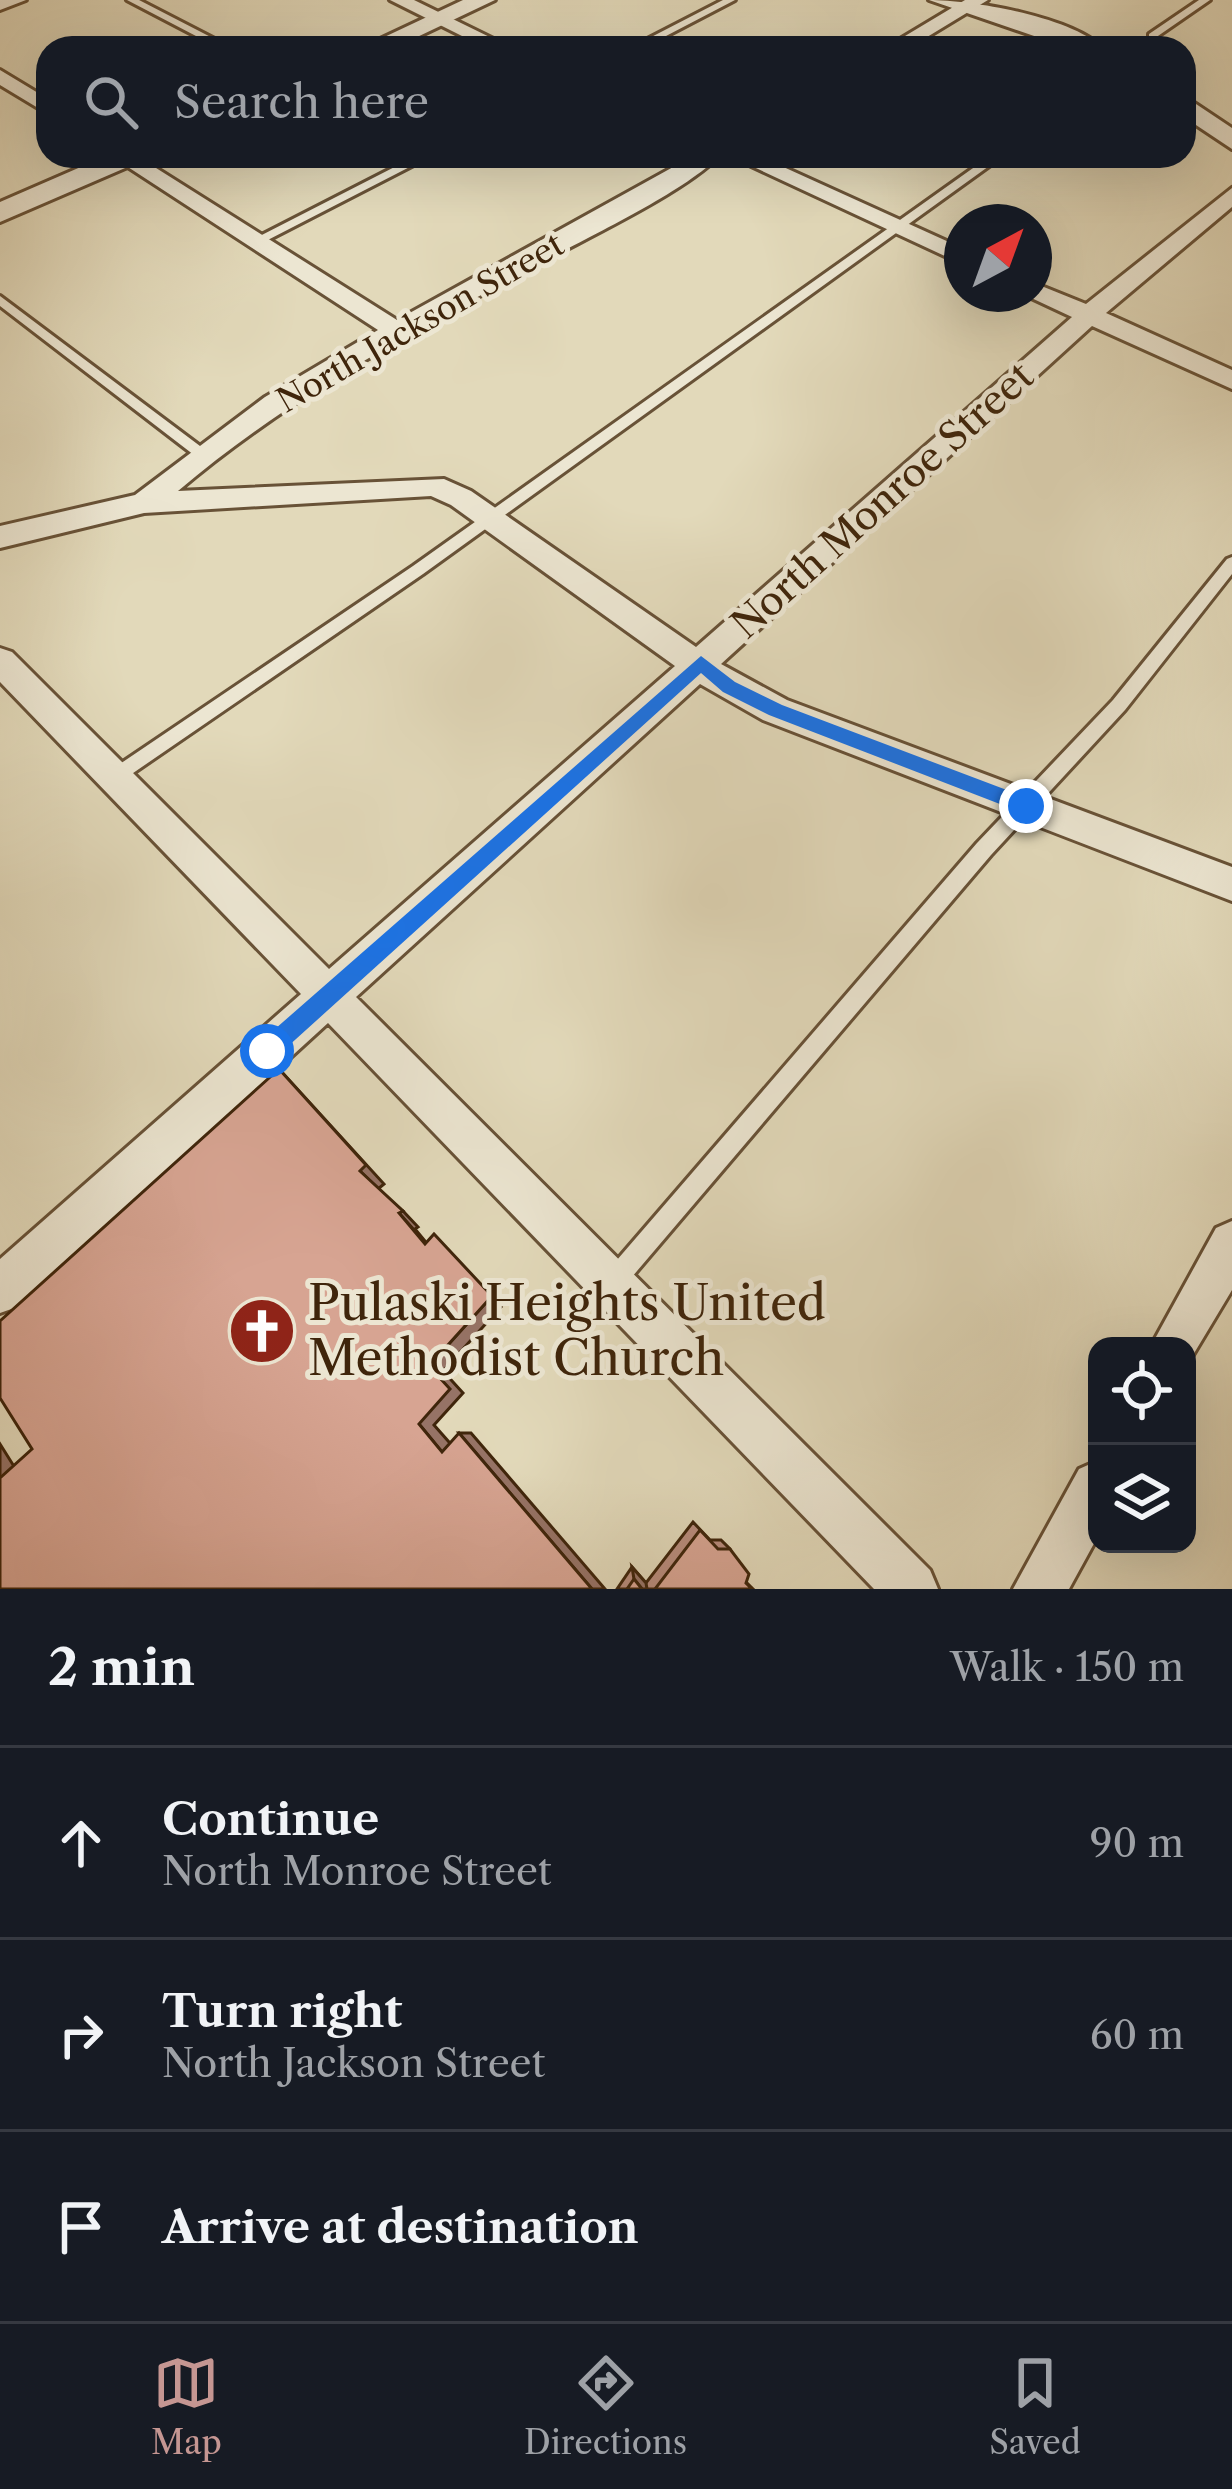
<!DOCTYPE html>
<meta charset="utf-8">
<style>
body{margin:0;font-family:"Libre Caslon Text",serif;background:#242831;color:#f1f3f6}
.controls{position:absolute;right:36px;bottom:36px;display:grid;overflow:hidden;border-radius:24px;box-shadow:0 12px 48px #0002}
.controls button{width:108px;height:108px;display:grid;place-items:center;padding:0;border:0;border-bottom:3px solid #363941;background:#171b24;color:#f1f3f6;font:60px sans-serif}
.compass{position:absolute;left:944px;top:204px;width:108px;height:108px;border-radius:50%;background:#171b24;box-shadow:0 12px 48px #0002;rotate:41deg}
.stop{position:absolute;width:36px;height:36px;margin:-27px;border:9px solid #1a73e8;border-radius:50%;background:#fff}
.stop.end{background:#1a73e8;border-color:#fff;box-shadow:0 3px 12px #0008}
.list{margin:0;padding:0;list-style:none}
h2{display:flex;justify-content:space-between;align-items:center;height:156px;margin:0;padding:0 48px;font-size:51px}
h2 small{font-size:39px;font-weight:400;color:#9ea1a6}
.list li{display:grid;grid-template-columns:78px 1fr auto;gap:36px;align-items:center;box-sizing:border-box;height:192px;padding:0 48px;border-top:3px solid #363941}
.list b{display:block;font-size:45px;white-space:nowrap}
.list p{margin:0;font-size:39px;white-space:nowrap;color:#9ea1a6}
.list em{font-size:39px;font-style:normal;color:#9ea1a6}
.icon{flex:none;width:66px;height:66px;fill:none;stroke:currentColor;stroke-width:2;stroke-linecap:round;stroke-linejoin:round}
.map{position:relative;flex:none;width:1232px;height:1589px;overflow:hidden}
.search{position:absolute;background:#171b24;box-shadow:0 12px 48px #0002;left:36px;right:36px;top:36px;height:132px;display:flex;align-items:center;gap:30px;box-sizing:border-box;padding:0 42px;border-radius:36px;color:#9ea1a6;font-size:45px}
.sheet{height:732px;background:#171b24}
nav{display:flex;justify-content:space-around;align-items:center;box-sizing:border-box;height:168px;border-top:3px solid #363941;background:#171b24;font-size:33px;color:#9ea1a6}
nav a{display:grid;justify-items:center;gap:6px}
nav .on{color:#c59692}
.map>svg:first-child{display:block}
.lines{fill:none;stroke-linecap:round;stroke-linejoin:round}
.service-casing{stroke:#685237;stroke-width:6}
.minor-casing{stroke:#685237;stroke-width:6}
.tertiary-casing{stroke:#685237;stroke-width:6}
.service{fill:#ece6d2;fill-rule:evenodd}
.minor{fill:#ece6d2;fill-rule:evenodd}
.tertiary{fill:#ece6d2;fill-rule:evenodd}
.wall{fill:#b98d7e;stroke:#3f250b;stroke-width:3}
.shaded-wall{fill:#967366;stroke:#3f250b;stroke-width:3}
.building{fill:#d7a492;stroke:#3f250b;stroke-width:3}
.route{fill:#1a73e8}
.labels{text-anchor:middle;stroke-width:10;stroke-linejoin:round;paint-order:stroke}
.far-street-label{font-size:33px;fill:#3f250b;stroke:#ece6d2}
.street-label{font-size:39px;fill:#3f250b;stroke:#ece6d2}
.near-poi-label{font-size:48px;fill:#3f250b;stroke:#ece6d2;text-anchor:start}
</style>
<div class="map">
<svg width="1232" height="1589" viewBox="0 0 1232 1589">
<rect width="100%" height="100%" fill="#e2d9ba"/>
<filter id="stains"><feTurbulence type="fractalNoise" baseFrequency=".00167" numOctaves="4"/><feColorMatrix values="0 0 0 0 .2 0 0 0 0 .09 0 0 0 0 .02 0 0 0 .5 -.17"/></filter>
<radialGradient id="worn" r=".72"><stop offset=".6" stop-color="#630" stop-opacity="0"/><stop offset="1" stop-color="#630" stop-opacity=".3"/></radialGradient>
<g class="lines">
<g class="service-casing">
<path id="service" d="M127 0H139L232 48H219Z
M723 0H735L643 48H630Z
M1199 0H1210L1155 38H1149V34Z
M416 156H431L260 244 250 241Z
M990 156H1003L423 574 120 782H108L105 777 108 772 413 566Z
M0 296 204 449V455H194L0 306Z
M1232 557V574L1125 710 991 855 620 1291 612 1295 604 1291 600 1283 604 1275 977 843 1113 700 1227 559Z"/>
</g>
<g class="minor-casing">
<path id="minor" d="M0 0H26L0 10Z
M390 0H414L512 48H486Z
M965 0H988L909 48H885Z
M0 70 48 99V114L0 85Z
M111 156H137L397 320 693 156H719C685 192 584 239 537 265 412 332 287 398 178 491L444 479 471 491 696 647 1072 317 1025 295 1034 294V283L1086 304 1232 188V207L1106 313 1232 370V389L1092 326 721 664 787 700 1232 867V901L763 720 700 684 356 997 930 1570 938 1589H874L328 1023 17 1307 0 1313V1259L301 994 0 682V648L12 652 329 969 675 666 451 505 431 496 144 513 0 548V526L135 495 265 397 378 330Z
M730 156H759L962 248V264Z
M1232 1221V1290L1187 1365V1346H1151L1216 1228Z
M1097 1461V1538L1069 1589H1013L1079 1469Z"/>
</g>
<g class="tertiary-casing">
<path id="tertiary" d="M463 0H495L394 48H361Z
M929 0C973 0 1071 17 1103 48H1069Z
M1184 96 1232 128V149L1184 117Z
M106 156H143L139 162 0 222V202Z"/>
</g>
<use href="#service" class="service"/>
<use href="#minor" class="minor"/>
<use href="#tertiary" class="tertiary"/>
</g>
<path class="wall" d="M693 1522 710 1540H721L730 1549 746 1582 753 1589H617L632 1567 646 1583Z"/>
<path class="shaded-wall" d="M279 1069 384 1184 378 1189 360 1171Z
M403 1211 418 1227 415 1229 439 1258 399 1213Z
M492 1296 501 1307 443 1371 463 1393 434 1425 456 1450 442 1452 419 1424 429 1366Z
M459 1433H471L605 1589H592Z
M0 1444 30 1492 0 1495Z
M632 1567 646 1583 647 1589H642L634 1579Z"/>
<path class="building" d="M279 1069 366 1165 360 1171 403 1211 399 1213 425 1244 434 1234 492 1296 429 1366 450 1389 419 1424 442 1452 459 1433 592 1589H0V1478L32 1449 0 1398V1321Z
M700 1530 718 1549H730L749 1574 746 1583 752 1589H655Z
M634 1579 642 1589H627Z"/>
<path class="route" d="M701 656 735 682 782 705 1033 800 1036 806 1026 814 769 715 723 692 701 673 275 1058H259V1043Z"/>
<defs>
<g id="church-disc" transform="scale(3.45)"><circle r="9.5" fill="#8f2418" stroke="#ece6d2"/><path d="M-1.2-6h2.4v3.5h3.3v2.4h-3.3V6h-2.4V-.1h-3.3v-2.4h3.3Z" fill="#fff"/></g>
</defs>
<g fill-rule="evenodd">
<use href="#church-disc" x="262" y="1331"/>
</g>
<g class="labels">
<g class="far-street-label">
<text transform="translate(420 322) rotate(-30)" y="12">North Jackson Street</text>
</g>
<g class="street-label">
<text transform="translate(882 500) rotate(-42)" y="14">North Monroe Street</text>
</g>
<g class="near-poi-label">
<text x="308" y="1320">Pulaski Heights United<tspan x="308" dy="55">Methodist Church</tspan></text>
</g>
</g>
<rect width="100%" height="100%" filter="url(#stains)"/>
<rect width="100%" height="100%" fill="url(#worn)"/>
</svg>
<div class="controls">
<button><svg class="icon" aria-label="locate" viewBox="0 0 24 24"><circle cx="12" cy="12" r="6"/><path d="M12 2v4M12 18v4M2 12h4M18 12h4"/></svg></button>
<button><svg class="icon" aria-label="layers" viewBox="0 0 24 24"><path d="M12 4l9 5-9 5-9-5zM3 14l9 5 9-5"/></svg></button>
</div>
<svg class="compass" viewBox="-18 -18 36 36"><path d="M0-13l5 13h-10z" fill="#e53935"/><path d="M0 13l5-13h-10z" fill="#9ea1a6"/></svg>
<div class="stop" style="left:267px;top:1051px"></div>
<div class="stop end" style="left:1026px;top:806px"></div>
<div class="search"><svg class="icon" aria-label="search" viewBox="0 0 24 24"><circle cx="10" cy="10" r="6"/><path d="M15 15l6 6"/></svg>Search here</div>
</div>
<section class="sheet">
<h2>2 min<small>Walk · 150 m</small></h2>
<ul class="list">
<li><svg class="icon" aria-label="ahead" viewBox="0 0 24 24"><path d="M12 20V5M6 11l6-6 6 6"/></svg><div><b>Continue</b><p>North Monroe Street</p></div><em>90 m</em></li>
<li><svg class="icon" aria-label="right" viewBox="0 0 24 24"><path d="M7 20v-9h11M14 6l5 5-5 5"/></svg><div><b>Turn right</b><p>North Jackson Street</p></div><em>60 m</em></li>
<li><svg class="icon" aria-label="arrive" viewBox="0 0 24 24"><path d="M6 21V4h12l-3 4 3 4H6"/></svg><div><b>Arrive at destination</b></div></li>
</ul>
</section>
<nav>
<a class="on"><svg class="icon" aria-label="map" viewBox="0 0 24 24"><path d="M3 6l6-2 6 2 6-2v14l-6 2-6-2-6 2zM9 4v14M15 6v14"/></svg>Map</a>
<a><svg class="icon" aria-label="directions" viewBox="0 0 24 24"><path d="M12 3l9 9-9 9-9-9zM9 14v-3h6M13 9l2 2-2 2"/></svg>Directions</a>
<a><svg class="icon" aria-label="saved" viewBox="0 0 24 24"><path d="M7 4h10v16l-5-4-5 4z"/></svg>Saved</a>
</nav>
